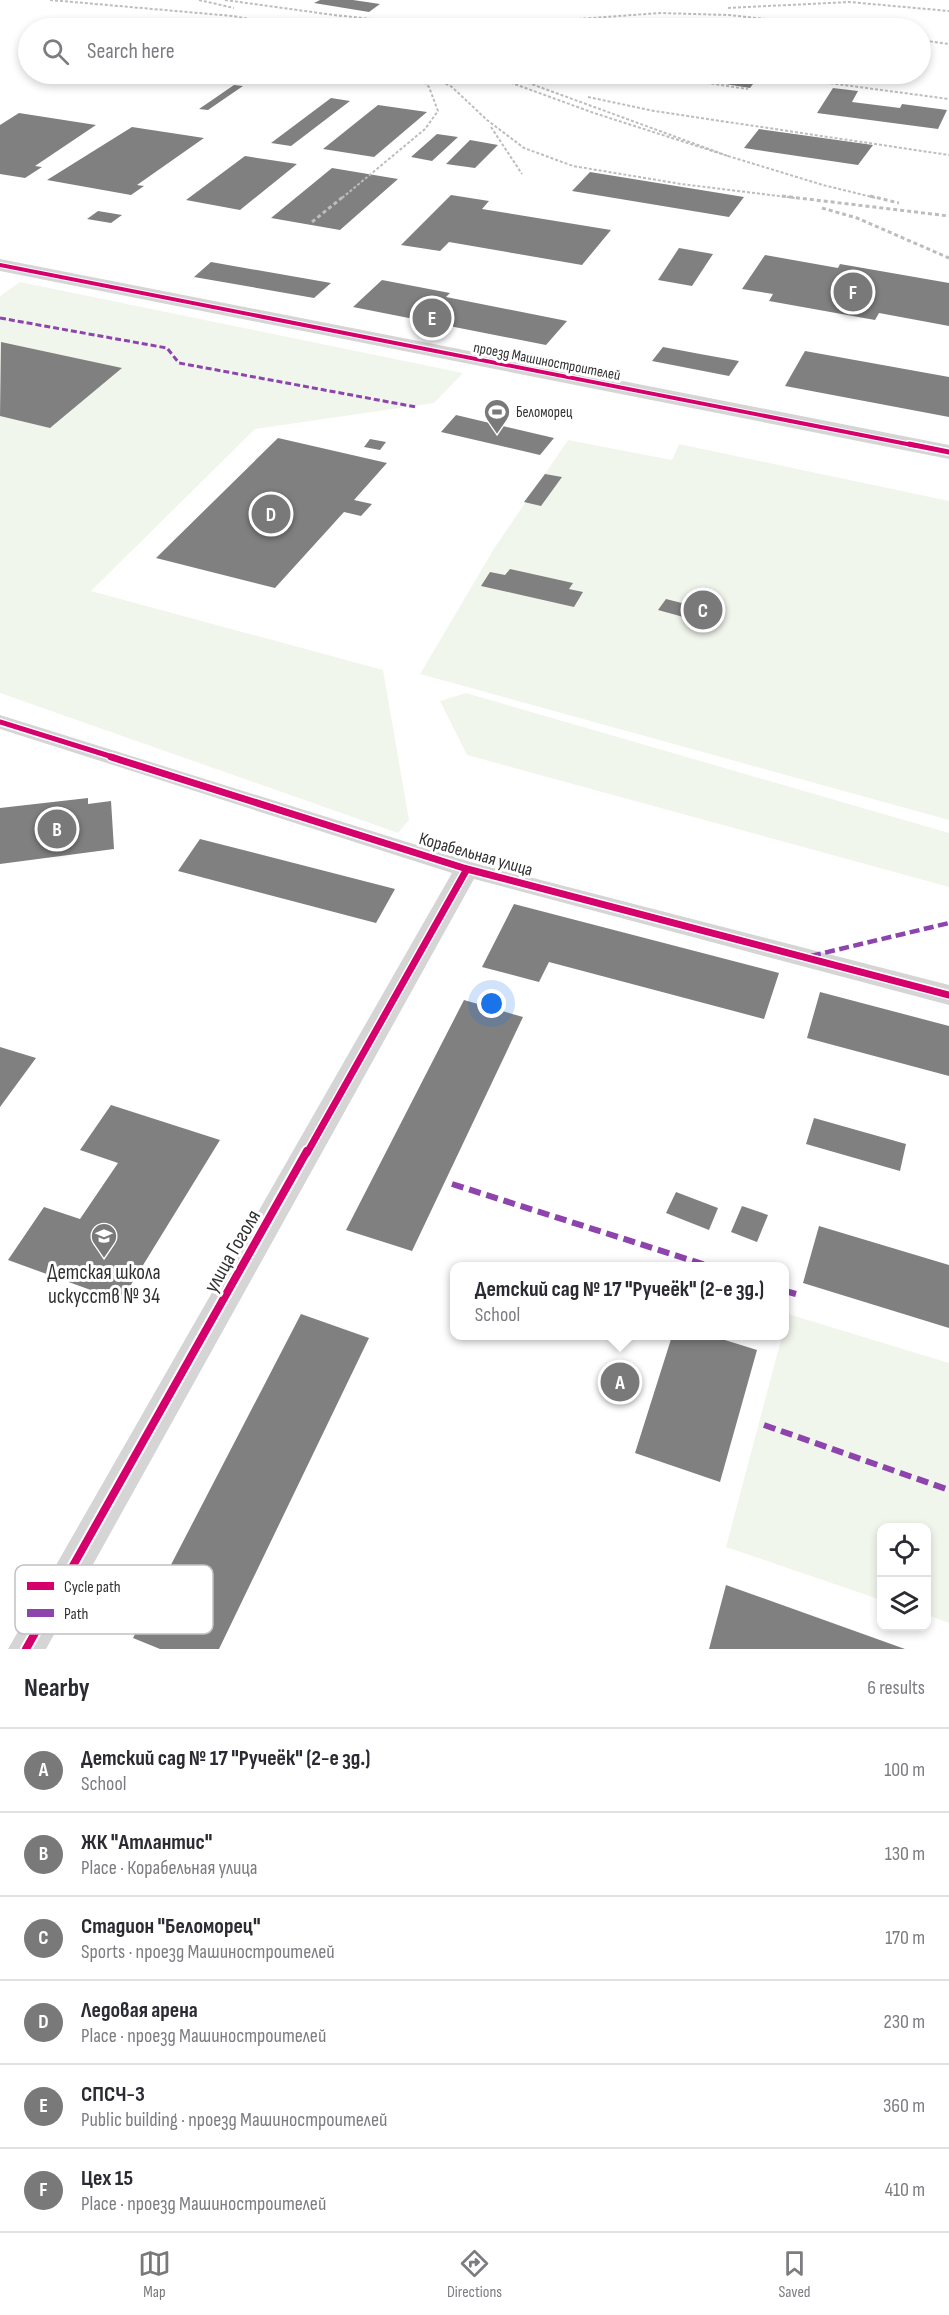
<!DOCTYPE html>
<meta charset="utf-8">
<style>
body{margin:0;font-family:"Sofia Sans Condensed",sans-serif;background:#f2f2f3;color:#2b2b33}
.controls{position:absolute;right:18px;bottom:18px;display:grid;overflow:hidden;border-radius:12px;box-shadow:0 3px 9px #0003}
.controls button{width:54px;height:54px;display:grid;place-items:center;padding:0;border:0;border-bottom:2px solid #e1e1e2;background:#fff;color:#2b2b33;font:30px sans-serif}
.you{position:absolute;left:492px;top:1004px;width:21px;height:21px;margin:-15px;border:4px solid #fff;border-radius:50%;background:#1a73e8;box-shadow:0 0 0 9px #1a73e833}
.badge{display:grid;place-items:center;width:39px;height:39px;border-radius:50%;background:#797979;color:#fff;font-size:20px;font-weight:700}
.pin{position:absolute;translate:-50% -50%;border:3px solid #fff;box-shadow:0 2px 6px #0006}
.popup{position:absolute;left:450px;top:1262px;width:339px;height:78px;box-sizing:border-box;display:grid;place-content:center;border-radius:12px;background:#fff;filter:drop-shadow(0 2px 4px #0005);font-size:20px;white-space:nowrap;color:#7c7c81}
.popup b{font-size:22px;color:#2b2b33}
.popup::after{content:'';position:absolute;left:50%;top:100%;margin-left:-12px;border:12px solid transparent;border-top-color:#fff}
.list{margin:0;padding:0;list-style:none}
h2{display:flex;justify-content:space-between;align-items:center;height:78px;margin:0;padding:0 24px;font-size:26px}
h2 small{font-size:20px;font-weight:400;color:#7c7c81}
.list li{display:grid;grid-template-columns:39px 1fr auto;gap:18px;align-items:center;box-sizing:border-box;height:84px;padding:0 24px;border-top:2px solid #e1e1e2}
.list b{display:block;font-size:22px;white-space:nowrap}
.list p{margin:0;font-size:20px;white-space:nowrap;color:#7c7c81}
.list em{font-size:20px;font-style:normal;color:#7c7c81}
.icon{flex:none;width:33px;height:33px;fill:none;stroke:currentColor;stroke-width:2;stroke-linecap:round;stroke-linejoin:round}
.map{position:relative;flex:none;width:949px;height:1649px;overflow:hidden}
.search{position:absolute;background:#fff;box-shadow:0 3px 9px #0003;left:18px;right:18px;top:18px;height:66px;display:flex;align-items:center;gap:15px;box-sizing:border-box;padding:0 21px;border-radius:33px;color:#7c7c81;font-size:22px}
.sheet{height:582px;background:#fff}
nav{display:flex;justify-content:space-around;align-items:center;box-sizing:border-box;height:84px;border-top:2px solid #e1e1e2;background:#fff;font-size:16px;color:#7c7c81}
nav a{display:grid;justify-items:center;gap:3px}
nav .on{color:#797979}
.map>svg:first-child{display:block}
.green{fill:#f1f6ed}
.building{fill:#808080}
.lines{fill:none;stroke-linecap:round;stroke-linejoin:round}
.minor{fill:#d5d5d5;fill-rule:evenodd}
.tertiary{fill:#d5d5d5;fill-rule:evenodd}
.rail-far1{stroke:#bdbdbd;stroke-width:2;stroke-dasharray:3 2;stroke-linecap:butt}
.rail{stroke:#bdbdbd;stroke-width:3;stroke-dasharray:4 3;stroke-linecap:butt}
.quiet-far2{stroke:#8e44ad;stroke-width:3;stroke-dasharray:6 3;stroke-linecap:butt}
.quiet-far1{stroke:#8e44ad;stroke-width:4.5;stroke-dasharray:10 4.5;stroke-linecap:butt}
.quiet{stroke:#8e44ad;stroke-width:6;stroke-dasharray:12 6;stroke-linecap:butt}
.cycleway-far3-casing{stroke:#fff;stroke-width:6}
.cycleway-far2-casing{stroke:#fff;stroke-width:8}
.cycleway-far1-casing{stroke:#fff;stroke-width:10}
.cycleway-casing{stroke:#fff;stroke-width:12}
.cycleway-far3{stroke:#d6006c;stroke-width:4}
.cycleway-far2{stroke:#d6006c;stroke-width:5}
.cycleway-far1{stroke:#d6006c;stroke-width:7}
.cycleway{stroke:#d6006c;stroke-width:8}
.labels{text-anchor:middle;stroke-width:6;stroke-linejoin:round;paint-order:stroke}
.far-street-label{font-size:15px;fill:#313131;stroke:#fff}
.far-poi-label{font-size:15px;fill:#313131;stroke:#fff;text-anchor:start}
.street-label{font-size:18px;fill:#313131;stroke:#fff}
.near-street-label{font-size:21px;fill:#313131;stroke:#fff}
.near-poi-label{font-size:21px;fill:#313131;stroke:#fff}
.key{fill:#fff;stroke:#c1c1c1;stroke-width:1.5}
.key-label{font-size:16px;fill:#313131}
</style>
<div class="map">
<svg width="949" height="1649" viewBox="0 0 949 1649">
<rect width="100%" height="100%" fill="#fff"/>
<path class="green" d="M20 282 463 373 434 403 255 429 91 591 383 670 409 820 398 833 0 693V296Z
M568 440 672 460 679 444 949 501V820L420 674 495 547Z
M466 693 949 833V887L467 755 440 701Z
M788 1314 949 1363V1623L927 1615 926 1528H882L881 1600 726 1547 782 1336H785Z"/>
<path class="building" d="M320 0H353L380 4 369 12 314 3Z
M248 74H295L303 75 293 82Z
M664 74H710L756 80 750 88Z
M234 85 243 86 208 110 199 109Z
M833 88 858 91 852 102 900 108 902 104 947 110 938 129 817 113Z
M331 98 350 101 291 146 271 143Z
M378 105 427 112 374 157 323 149Z
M19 113 96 125 35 166 42 167 25 178 0 174V125Z
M132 127 204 138 137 185 144 186 131 195 47 180Z
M759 129 873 145 858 165 744 148Z
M437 134 458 137 432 161 411 157Z
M470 140 498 145 475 168 446 164Z
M245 156 297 164 240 210 186 200Z
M332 168 398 179 340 230 271 218Z
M590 172 744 197 729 217 572 191Z
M451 195 489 201 482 209 611 230 582 265 449 242 440 251 401 245Z
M98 211 122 215 111 223 87 219Z
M679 248 713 254 692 286 658 280Z
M765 255 838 268 840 264 949 283V326L879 313 875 320 769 301 773 294 742 289Z
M211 262 331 283 314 298 194 277Z
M382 280 450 293 446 297 567 321 546 345 353 307Z
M1 342 122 368 50 428 0 416Z
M663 347 700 354 739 361 729 376 652 361Z
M805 351 949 377V417L785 386Z
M456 415 554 438 540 455 441 432Z
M278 438 387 463 354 500 372 504 361 516 344 512 275 588 156 558Z
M370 439 386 442 380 450 364 447Z
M545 474 562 477 541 506 524 502Z
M510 569 573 583 569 589 583 592 574 607 481 586 490 572 505 575Z
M666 599 705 609 698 621 658 610Z
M88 798V804L111 801 114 849 0 864V808Z
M200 839 395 889 376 923 178 871Z
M514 904 779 973 764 1019 549 962 539 982 482 967Z
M820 992 949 1026V1076L807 1038Z
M464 1000 523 1017 412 1251 346 1230Z
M0 1047 36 1058 0 1107Z
M111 1105 220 1140 121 1301 8 1260 44 1207 80 1219 118 1163 80 1150Z
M814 1118 906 1144 900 1171 806 1144Z
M676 1192 718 1208 709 1230 666 1213Z
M742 1206 768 1215 757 1242 731 1232Z
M819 1226 949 1265V1328L803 1283Z
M301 1314 369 1338 219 1649H160L133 1638Z
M672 1336H712L757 1350 720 1482 635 1453Z
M726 1585 905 1649H709Z"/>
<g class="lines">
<path class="minor" d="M0 715 471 862 949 985V1005L474 879 46 1649H8L452 873 0 729Z"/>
<path class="tertiary" d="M0 259 949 445V459L0 271Z"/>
<path class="rail-far1" d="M50 0 233 16 298 28
M199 0 234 8
M225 0 341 16
M728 8 849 2 949 11
M334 15 420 24 537 22 660 13 729 15 846 28
M920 40 949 44
M428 74 452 87 487 120 524 148 573 166 681 184 795 198
M487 74 594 113 728 156 504 74
M647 74 748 89
M761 74 949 99
M588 97 654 111 949 155
M491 127 522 174
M728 156 823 185 876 198
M342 198 425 129 438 111 429 87 416 74"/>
<path class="rail" d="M782 196 949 216
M870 196 899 203
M822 208 857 218 949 258
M312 222 344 196"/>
<path class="quiet-far2" d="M0 318 167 348 179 363 416 407"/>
<path class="quiet-far1" d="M811 956 949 923"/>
<path class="quiet" d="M452 1184 709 1266
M785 1291 796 1294
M764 1425 949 1490"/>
<g class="cycleway-far3-casing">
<path id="cycleway-far3" d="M0 265 917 446"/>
</g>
<g class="cycleway-far2-casing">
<path id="cycleway-far2" d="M909 444 949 452
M0 722 116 758"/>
</g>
<g class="cycleway-far1-casing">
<path id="cycleway-far1" d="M111 757 467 869 949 995
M307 1153 467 869"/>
</g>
<g class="cycleway-casing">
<path id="cycleway" d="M26 1649 307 1151"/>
</g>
<use href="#cycleway-far3" class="cycleway-far3"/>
<use href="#cycleway-far2" class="cycleway-far2"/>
<use href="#cycleway-far1" class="cycleway-far1"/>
<use href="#cycleway" class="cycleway"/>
</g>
<defs>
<g id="stadium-pin" transform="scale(1.35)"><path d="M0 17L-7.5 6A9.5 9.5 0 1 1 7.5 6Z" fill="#797979" stroke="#fff"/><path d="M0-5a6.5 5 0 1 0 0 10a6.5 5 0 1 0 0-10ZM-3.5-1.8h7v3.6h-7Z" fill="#fff"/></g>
<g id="school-pin" transform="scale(1.35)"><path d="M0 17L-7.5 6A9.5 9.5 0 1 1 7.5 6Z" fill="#797979" stroke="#fff"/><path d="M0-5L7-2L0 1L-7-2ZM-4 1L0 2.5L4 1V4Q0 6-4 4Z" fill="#fff"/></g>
</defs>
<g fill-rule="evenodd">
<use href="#stadium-pin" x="497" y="412"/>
<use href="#school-pin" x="104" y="1236"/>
</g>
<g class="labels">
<g class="far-street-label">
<text transform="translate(547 361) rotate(11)" y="5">проезд Машиностроителей</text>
</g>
<g class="far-poi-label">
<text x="516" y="417">Беломорец</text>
</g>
<g class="street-label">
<text transform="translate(476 854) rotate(16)" y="6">Корабельная улица</text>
</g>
<g class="near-street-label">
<text transform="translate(232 1251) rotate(-60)" y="7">улица Гоголя</text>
</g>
<g class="near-poi-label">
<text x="104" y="1279">Детская школа<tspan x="104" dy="24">искусств № 34</tspan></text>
</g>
</g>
<rect x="15" y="1565" width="198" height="69" rx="9" class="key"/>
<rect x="27" y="1582" width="27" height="8" fill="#d6006c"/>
<rect x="27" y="1609" width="27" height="8" fill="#8e44ad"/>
<g class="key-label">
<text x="64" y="1592">Cycle path</text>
<text x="64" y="1619">Path</text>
</g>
</svg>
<div class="controls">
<button><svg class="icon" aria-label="locate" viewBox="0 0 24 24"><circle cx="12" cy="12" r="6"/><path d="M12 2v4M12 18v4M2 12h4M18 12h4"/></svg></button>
<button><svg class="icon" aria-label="layers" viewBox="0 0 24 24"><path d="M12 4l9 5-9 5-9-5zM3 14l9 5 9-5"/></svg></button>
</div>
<div class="you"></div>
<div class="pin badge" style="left:620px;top:1382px">A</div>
<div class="popup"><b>Детский сад № 17 &quot;Ручеёк&quot; (2-е зд.)</b>School</div>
<div class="pin badge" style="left:57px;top:829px">B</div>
<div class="pin badge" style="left:703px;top:610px">C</div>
<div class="pin badge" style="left:271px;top:514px">D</div>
<div class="pin badge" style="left:432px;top:318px">E</div>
<div class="pin badge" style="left:853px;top:292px">F</div>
<div class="search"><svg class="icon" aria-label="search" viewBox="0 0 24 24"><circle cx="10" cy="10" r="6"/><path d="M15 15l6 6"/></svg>Search here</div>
</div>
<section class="sheet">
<h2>Nearby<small>6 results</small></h2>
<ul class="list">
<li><span class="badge">A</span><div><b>Детский сад № 17 &quot;Ручеёк&quot; (2-е зд.)</b><p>School</p></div><em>100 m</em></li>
<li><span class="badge">B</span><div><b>ЖК &quot;Атлантис&quot;</b><p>Place · Корабельная улица</p></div><em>130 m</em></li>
<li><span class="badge">C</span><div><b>Стадион &quot;Беломорец&quot;</b><p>Sports · проезд Машиностроителей</p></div><em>170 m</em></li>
<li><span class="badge">D</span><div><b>Ледовая арена</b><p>Place · проезд Машиностроителей</p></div><em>230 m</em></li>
<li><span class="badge">E</span><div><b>СПСЧ-3</b><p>Public building · проезд Машиностроителей</p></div><em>360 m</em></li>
<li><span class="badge">F</span><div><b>Цех 15</b><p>Place · проезд Машиностроителей</p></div><em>410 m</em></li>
</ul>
</section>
<nav>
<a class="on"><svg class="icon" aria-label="map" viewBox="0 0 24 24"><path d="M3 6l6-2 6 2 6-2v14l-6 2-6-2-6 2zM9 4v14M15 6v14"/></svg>Map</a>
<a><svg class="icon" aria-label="directions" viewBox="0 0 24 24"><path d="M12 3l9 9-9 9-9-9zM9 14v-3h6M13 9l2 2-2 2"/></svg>Directions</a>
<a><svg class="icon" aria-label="saved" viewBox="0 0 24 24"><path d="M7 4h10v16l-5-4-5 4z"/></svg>Saved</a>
</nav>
